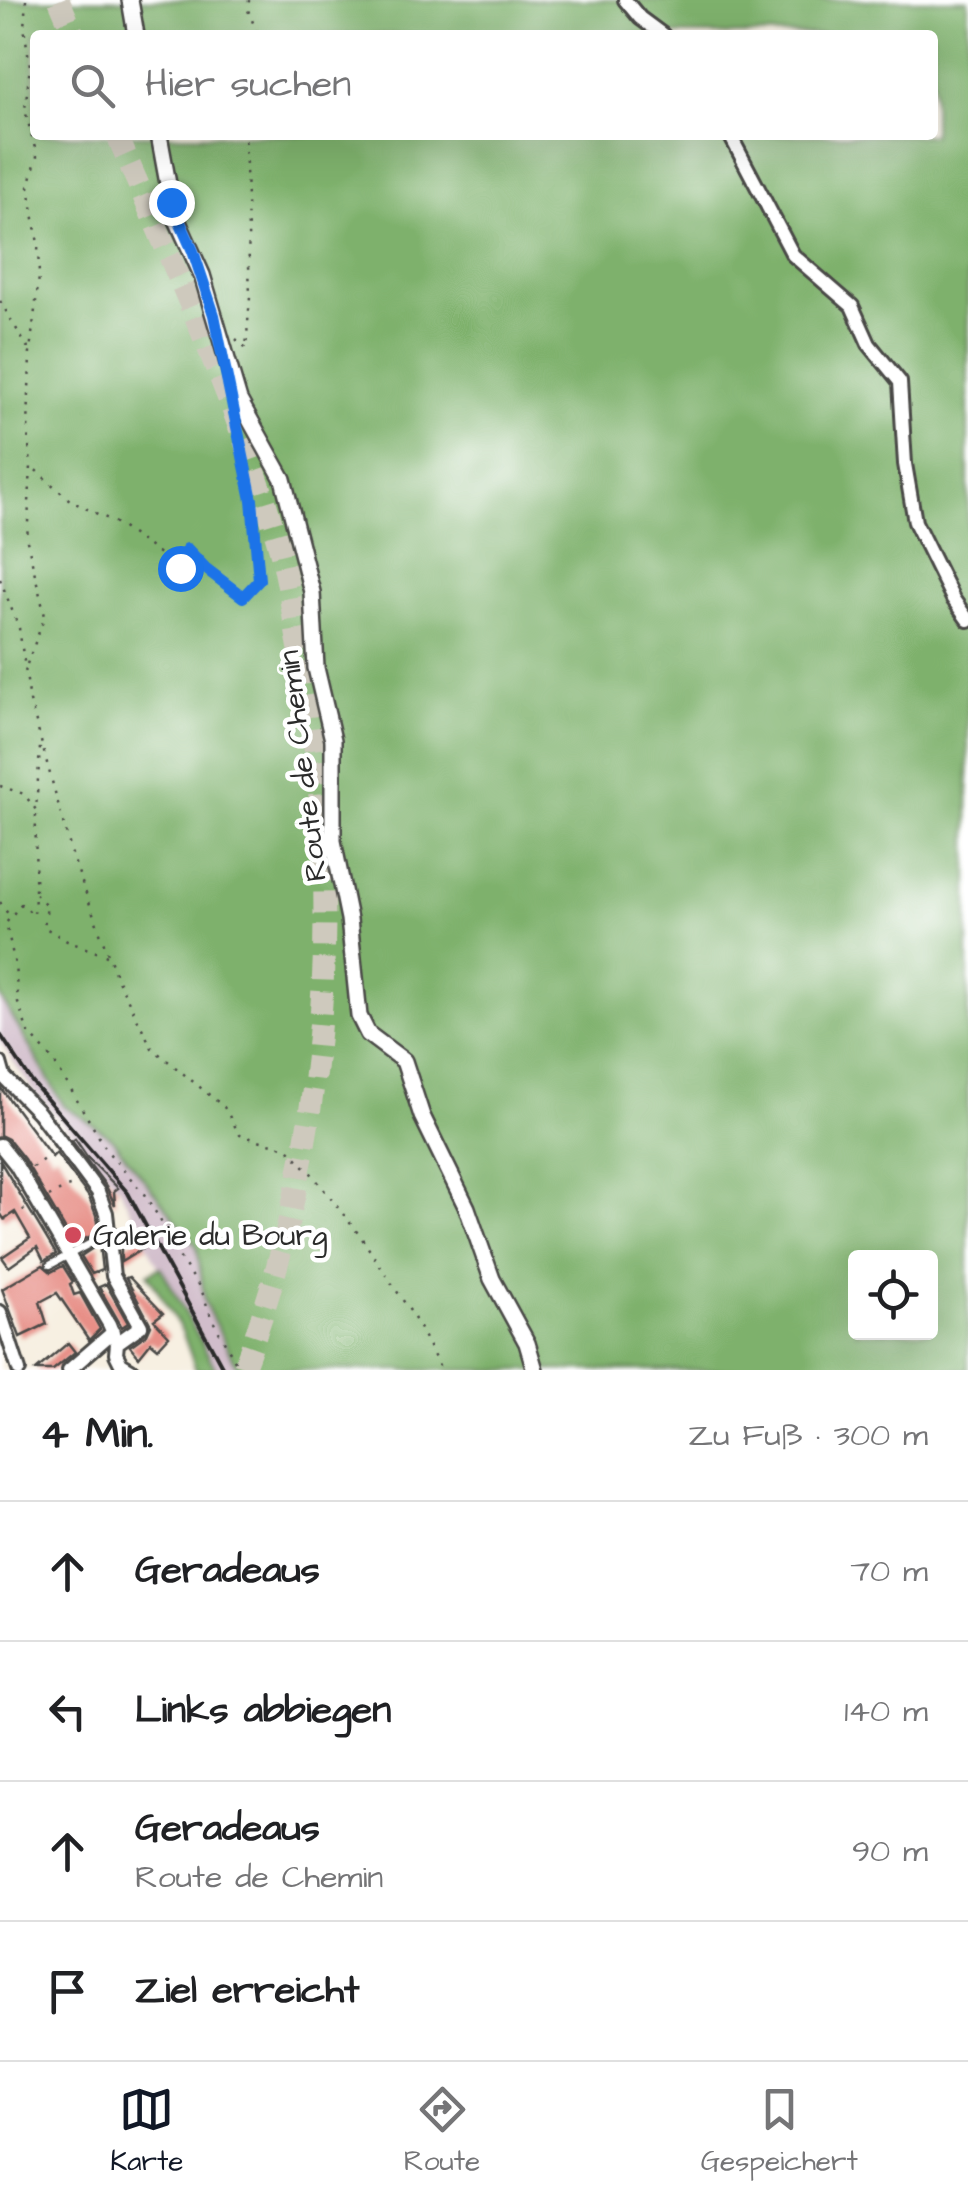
<!DOCTYPE html>
<html lang="de">
<meta charset="utf-8">
<style>
body{margin:0;font-family:"Architects Daughter",sans-serif;background:#f2f2f2;color:#202124}
.controls{position:absolute;right:30px;bottom:30px;display:grid;overflow:hidden;border-radius:10px;box-shadow:0 10px 40px #0002}
.controls button{width:90px;height:90px;display:grid;place-items:center;padding:0;border:0;border-bottom:2px solid #e0e0e0;background:#fff;color:#202124;font:50px sans-serif}
.stop{position:absolute;width:30px;height:30px;margin:-22px;border:8px solid #1a73e8;border-radius:50%;background:#fff}
.stop.end{background:#1a73e8;border-color:#fff;box-shadow:0 2px 10px #0008}
.list{margin:0;padding:0;list-style:none}
h2{display:flex;justify-content:space-between;align-items:center;height:130px;margin:0;padding:0 40px;font-size:42px}
h2 small{font-size:32px;font-weight:400;color:#757577}
.list li{display:grid;grid-template-columns:65px 1fr auto;gap:30px;align-items:center;box-sizing:border-box;height:140px;padding:0 40px;border-top:2px solid #e0e0e0}
.list b{display:block;font-size:38px;white-space:nowrap}
.list p{margin:0;font-size:32px;white-space:nowrap;color:#757577}
.list em{font-size:32px;font-style:normal;color:#757577}
.icon{flex:none;width:55px;height:55px;fill:none;stroke:currentColor;stroke-width:2;stroke-linecap:round;stroke-linejoin:round}
.map{position:relative;flex:none;width:968px;height:1370px;overflow:hidden}
.search{position:absolute;background:#fff;box-shadow:0 10px 40px #0002;left:30px;right:30px;top:30px;height:110px;display:flex;align-items:center;gap:25px;box-sizing:border-box;padding:0 35px;border-radius:10px;color:#757577;font-size:38px}
.sheet{height:690px;background:#fff}
nav{display:flex;justify-content:space-around;align-items:center;box-sizing:border-box;height:140px;border-top:2px solid #e0e0e0;background:#fff;font-size:28px;color:#757577}
nav a{display:grid;justify-items:center;gap:5px}
nav .on{color:#111827}
.map>svg:first-child{display:block}
.industrial{fill:#d1bdcb}
.forest{fill:#7eb16c;stroke:#546e4c;stroke-width:2.5;fill-rule:evenodd}
.building{fill:#e78f87}
.lines{fill:none;stroke-linecap:round;stroke-linejoin:round}
.trunk-tunnel{stroke:#cec9bd;stroke-width:22;stroke-dasharray:22 11;stroke-linecap:butt}
.service-casing{stroke:#4a4946;stroke-width:11}
.minor-casing{stroke:#4a4946;stroke-width:18}
.tertiary-casing{stroke:#4a4946;stroke-width:20}
.path{stroke:#4a4946;stroke-width:2.5;stroke-dasharray:2.5 8;stroke-linecap:butt}
.service{stroke:#fff;stroke-width:6}
.minor{stroke:#fff;stroke-width:12}
.tertiary{stroke:#fff;stroke-width:15}
.rail{stroke:#2b2b2b;stroke-width:4}
.route{stroke:#1a73e8;stroke-width:12}
.poi-dot{fill:#d1495b;stroke:#fff;stroke-width:4}
.labels{text-anchor:middle;stroke-width:9;stroke-linejoin:round;paint-order:stroke}
.street-label{font-size:30px;fill:#2b2b2b;stroke:#fff}
.poi-label{font-size:30px;fill:#2b2b2b;stroke:#fff;text-anchor:start}
</style>
<div class="map">
<svg width="968" height="1370" viewBox="0 0 968 1370">
<rect width="100%" height="100%" fill="#fff"/>
<filter id="ink" filterUnits="userSpaceOnUse"><feTurbulence type="fractalNoise" baseFrequency=".01" numOctaves="2"/><feDisplacementMap in="SourceGraphic" scale="20" xChannelSelector="R" yChannelSelector="G"/><feConvolveMatrix kernelMatrix="1 2 1 2 8 2 1 2 1" color-interpolation-filters="sRGB"/></filter>
<filter id="wash" filterUnits="userSpaceOnUse"><feTurbulence type="fractalNoise" baseFrequency=".0048" numOctaves="4" result="noise"/><feDisplacementMap in="SourceGraphic" scale="40" xChannelSelector="R" yChannelSelector="G"/><feGaussianBlur stdDeviation="2.25" result="paint"/><feColorMatrix in="noise" values="0 0 0 0 0 0 0 0 0 0 0 0 0 0 0 0 0 1.4 0 .05"/><feComposite in="paint" operator="in"/></filter>
<g filter="url(#wash)">
<rect width="100%" height="100%" fill="#f7f0e2"/>
<path class="industrial" d="M0 996 64 1106 110 1136 197 1247 205 1304 239 1370H207L189 1337 187 1313 171 1293 119 1187 32 1089 0 1042Z"/>
<path class="forest" d="M0 0H968V1370H239L205 1304 197 1247 110 1136 64 1106 0 996ZM35 35H933V135H35ZM856 1258H930V1332H856Z
M161 1267 216 1370H196L182 1331 148 1274Z"/>
<g id="blocks">
<path class="building" d="M0 1087 52 1157 56 1153 89 1197 96 1215 99 1238 91 1236 74 1244 24 1159 8 1139 0 1135Z
M75 1139 88 1158 118 1188 114 1191 115 1205 106 1186 72 1141Z
M0 1161 56 1254 44 1261 37 1247 9 1267 2 1257 30 1238 15 1212 4 1219 0 1213Z
M121 1236 124 1246 142 1237 147 1246 121 1262Z
M99 1244 102 1270 92 1274 81 1256Z
M43 1265 51 1272 63 1266 73 1282 70 1284 74 1295 80 1293 100 1329 89 1340 57 1293 40 1302 47 1324 20 1337 2 1289Z
M129 1277 163 1313 154 1320 169 1336 158 1348 151 1342 139 1357 130 1346 147 1334 151 1325 126 1278Z
M106 1284 128 1323 122 1327 99 1287Z
M68 1343 75 1352 53 1370H36Z"/>
</g>
</g>
<g filter="url(#ink)">
<use href="#blocks" fill-opacity="0" stroke="#4a4946" stroke-width="2.5"/>
<g class="lines">
<path class="trunk-tunnel" d="M59 0 74 35
M117 135C174 269 237 403 278 543 288 577 292 613 299 647 345 889 330 1139 243 1370"/>
<g class="service-casing">
<path id="service" d="M50 1265 93 1242"/>
</g>
<g class="minor-casing">
<path id="minor" d="M625 0 640 18 663 35
M730 135 793 255 852 306 869 344 900 382 905 464 915 522 953 599 968 620
M0 1063 4 1077 39 1113 98 1192 106 1213 113 1276 141 1326 117 1343
M0 1145 16 1165 109 1324 117 1343 116 1354 121 1364 131 1370
M0 1312 19 1370
M69 1370 113 1332"/>
</g>
<g class="tertiary-casing">
<path id="tertiary" d="M130 0 136 35
M159 135 173 211 202 275 239 400 283 479 312 592 316 668 333 740V841L349 919 359 1016 368 1034 404 1061 422 1116 467 1208 492 1279 527 1343 535 1370"/>
</g>
<path class="path" d="M26 0 24 27 30 66 25 110 37 156 29 187 38 244 39 277 30 351 28 434 31 466
M249 0 248 10 258 35
M0 301 29 350
M236 339 246 349 250 297 245 135
M0 579 19 628 30 701 73 858 116 976 152 1048 224 1107 240 1135 287 1148 311 1173 361 1237 412 1314 441 1370
M27 664 45 616 27 541 31 466 71 501 114 522 180 568 187 549 205 568 243 597 259 580 251 500 236 422
M0 786 24 794 36 810 40 747
M35 891 36 810
M0 902 10 917
M107 956 67 941 44 927 47 906 35 893 34 915 21 904 6 923 15 965 18 1003 28 1032 53 1060 108 1152 144 1194 158 1216 181 1260 201 1289 212 1319 240 1370
M32 1167 47 1157
M49 1197 66 1187 78 1184
M4 1220 29 1207"/>
<use href="#service" class="service"/>
<use href="#minor" class="minor"/>
<use href="#tertiary" class="tertiary"/>
<path class="rail" d="M0 1034 32 1082 128 1193 224 1370"/>
</g>
</g>
<g class="lines" filter="url(#ink)">
<path class="route" d="M171 202 193 251 214 315 252 500 259 580 243 597 205 568 187 549 180 568"/>
</g>
<circle class="poi-dot" cx="73" cy="1235" r="10"/>
<g class="labels">
<g class="street-label">
<text transform="translate(302 766) rotate(-97)" y="10">Route de Chemin</text>
</g>
<g class="poi-label">
<text x="93" y="1245">Galerie du Bourg</text>
</g>
</g>
</svg>
<div class="controls">
<button><svg class="icon" aria-label="locate" viewBox="0 0 24 24"><circle cx="12" cy="12" r="6"/><path d="M12 2v4M12 18v4M2 12h4M18 12h4"/></svg></button>
</div>
<div class="stop" style="left:180px;top:568px"></div>
<div class="stop end" style="left:171px;top:202px"></div>
<div class="search"><svg class="icon" aria-label="search" viewBox="0 0 24 24"><circle cx="10" cy="10" r="6"/><path d="M15 15l6 6"/></svg>Hier suchen</div>
</div>
<section class="sheet">
<h2>4 Min.<small>Zu Fuß · 300 m</small></h2>
<ul class="list">
<li><svg class="icon" aria-label="ahead" viewBox="0 0 24 24"><path d="M12 20V5M6 11l6-6 6 6"/></svg><div><b>Geradeaus</b></div><em>70 m</em></li>
<li><svg class="icon" aria-label="left" viewBox="0 0 24 24"><path d="M17 20v-9H6M10 6l-5 5 5 5"/></svg><div><b>Links abbiegen</b></div><em>140 m</em></li>
<li><svg class="icon" aria-label="ahead" viewBox="0 0 24 24"><path d="M12 20V5M6 11l6-6 6 6"/></svg><div><b>Geradeaus</b><p>Route de Chemin</p></div><em>90 m</em></li>
<li><svg class="icon" aria-label="arrive" viewBox="0 0 24 24"><path d="M6 21V4h12l-3 4 3 4H6"/></svg><div><b>Ziel erreicht</b></div></li>
</ul>
</section>
<nav>
<a class="on"><svg class="icon" aria-label="map" viewBox="0 0 24 24"><path d="M3 6l6-2 6 2 6-2v14l-6 2-6-2-6 2zM9 4v14M15 6v14"/></svg>Karte</a>
<a><svg class="icon" aria-label="directions" viewBox="0 0 24 24"><path d="M12 3l9 9-9 9-9-9zM9 14v-3h6M13 9l2 2-2 2"/></svg>Route</a>
<a><svg class="icon" aria-label="saved" viewBox="0 0 24 24"><path d="M7 4h10v16l-5-4-5 4z"/></svg>Gespeichert</a>
</nav>
